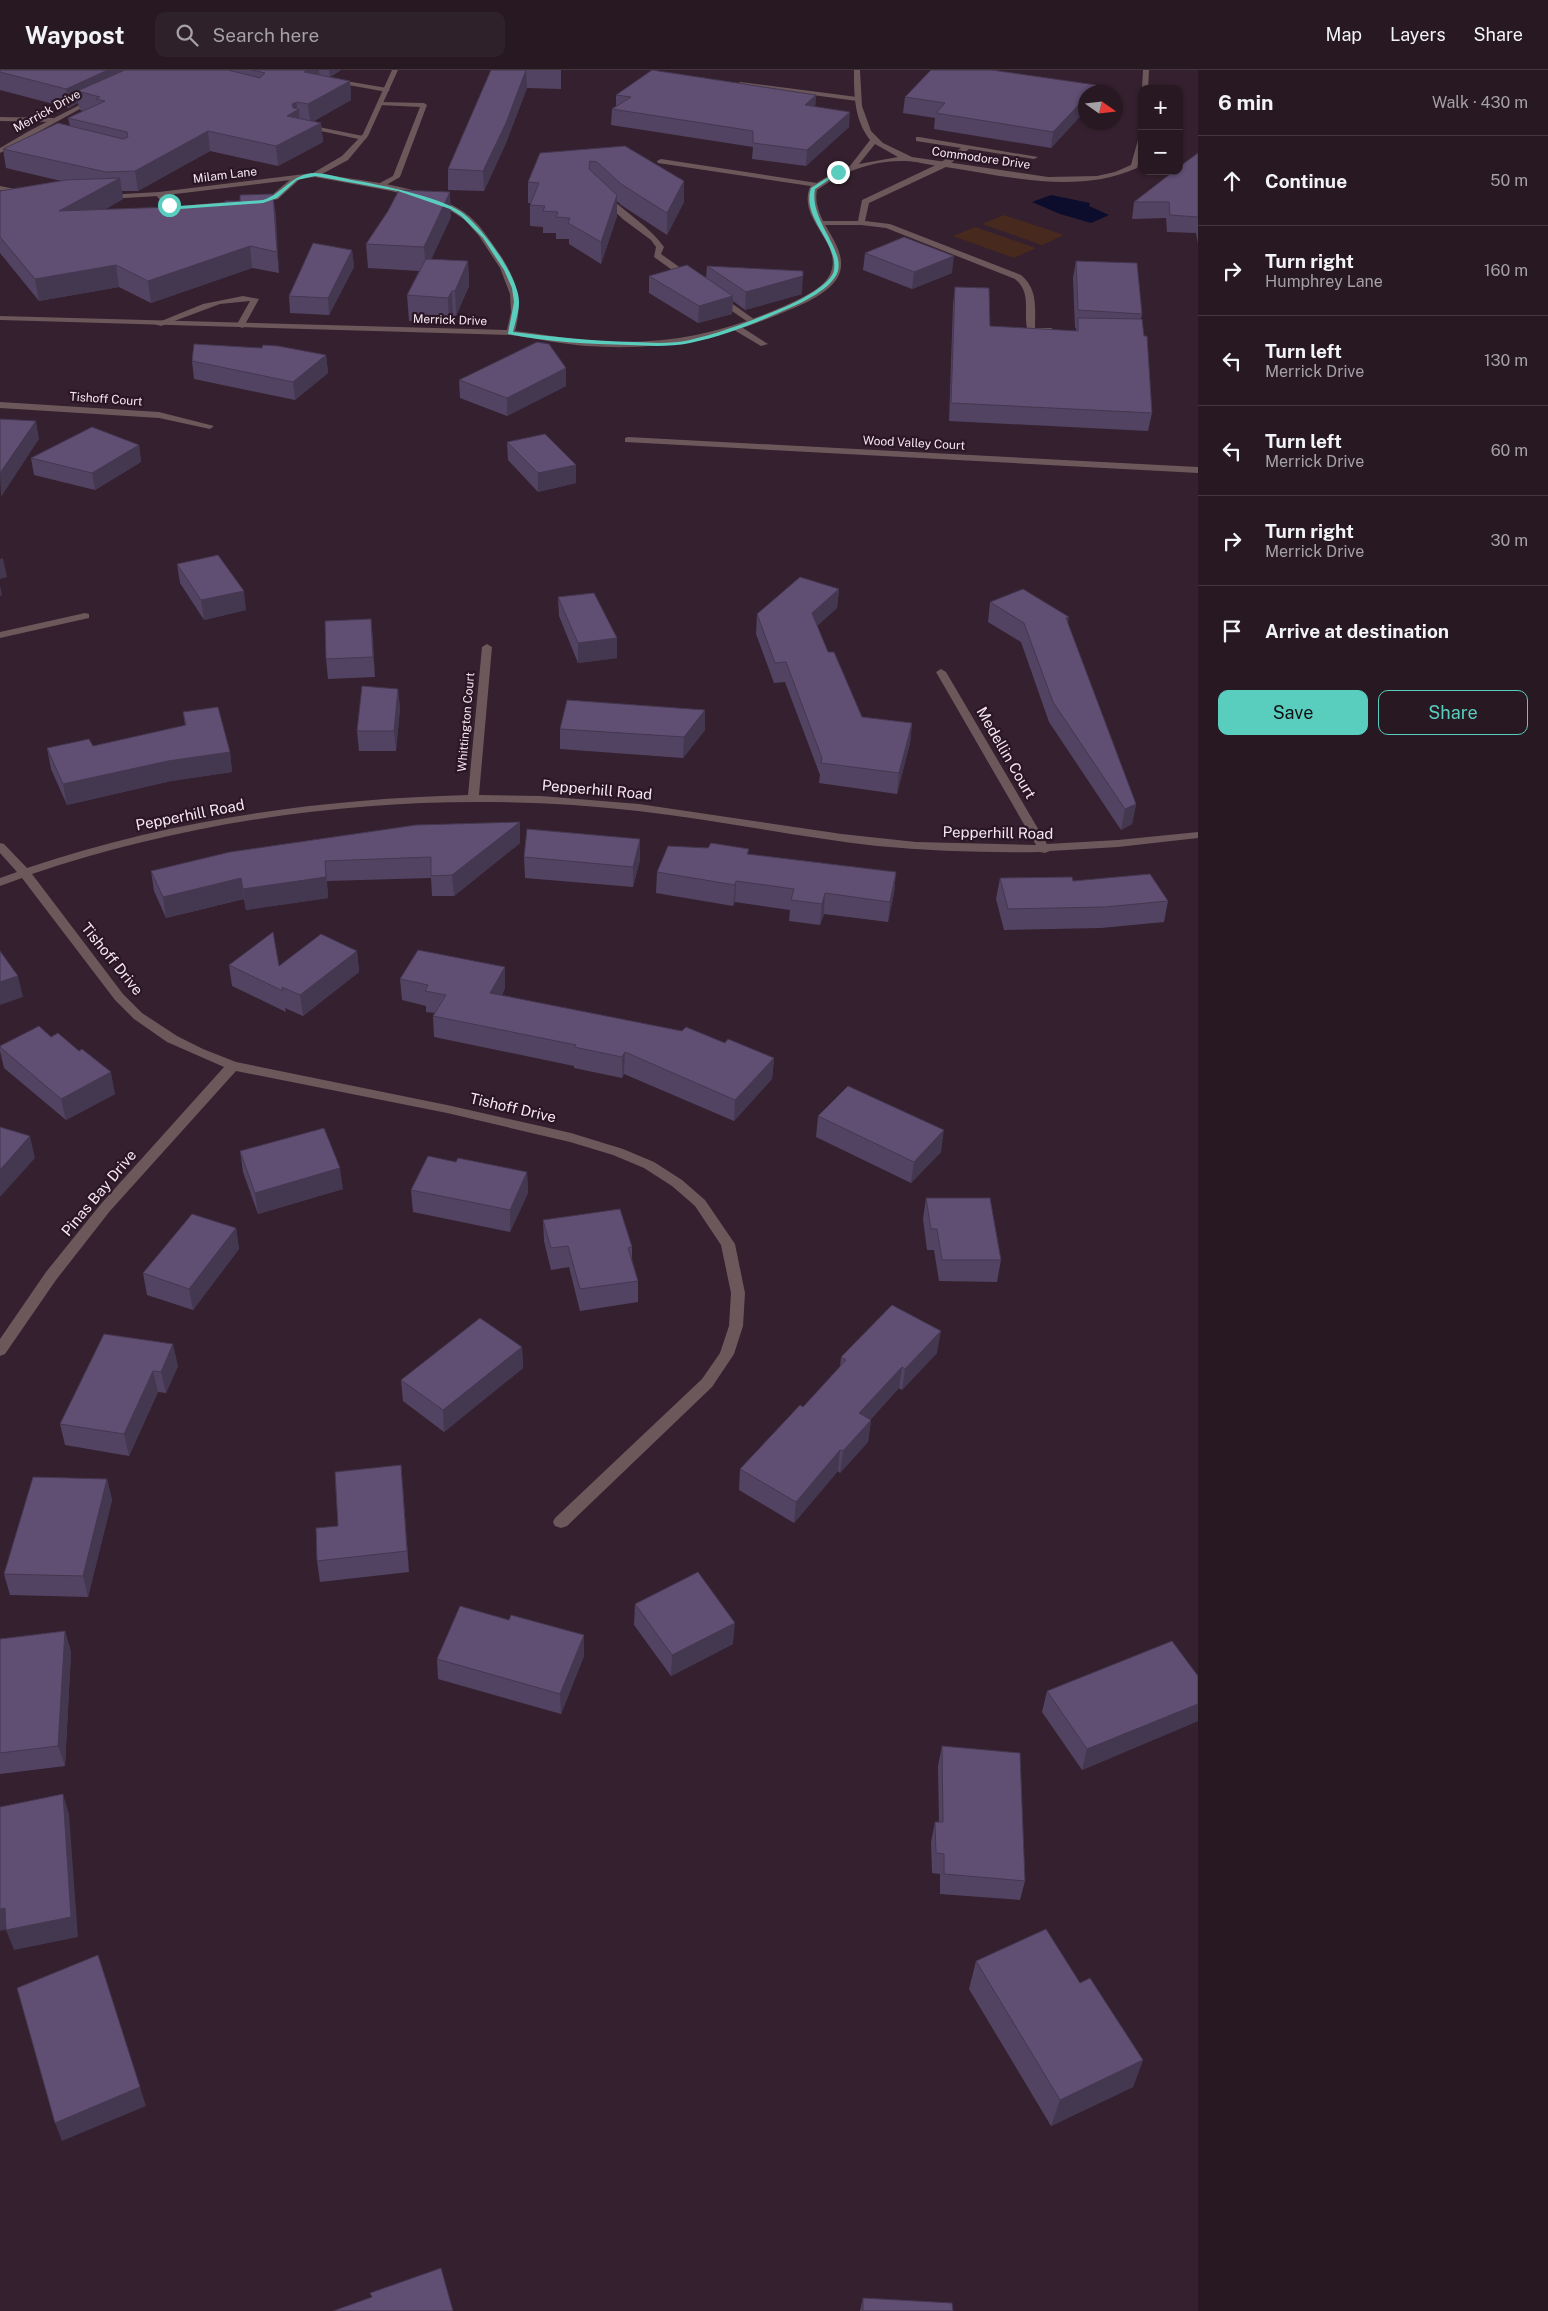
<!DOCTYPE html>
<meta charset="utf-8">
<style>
body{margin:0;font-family:"Public Sans",sans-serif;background:#2f212a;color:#f1f3f6}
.controls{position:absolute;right:15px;top:15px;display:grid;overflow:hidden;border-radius:10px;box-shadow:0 1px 4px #0004}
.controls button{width:45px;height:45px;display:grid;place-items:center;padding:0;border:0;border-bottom:1px solid #433740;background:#271822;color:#f1f3f6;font:25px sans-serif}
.compass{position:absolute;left:1078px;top:15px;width:45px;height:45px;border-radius:50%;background:#271822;box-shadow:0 1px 4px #0004;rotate:104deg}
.stop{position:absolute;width:15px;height:15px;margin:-11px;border:4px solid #59cebf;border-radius:50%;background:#fff}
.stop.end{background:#59cebf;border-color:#fff;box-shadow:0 1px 5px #0008}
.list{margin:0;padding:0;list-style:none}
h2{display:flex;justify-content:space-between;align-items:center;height:65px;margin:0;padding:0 20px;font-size:21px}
h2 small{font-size:16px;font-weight:400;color:#a4a0a5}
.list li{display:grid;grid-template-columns:32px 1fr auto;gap:15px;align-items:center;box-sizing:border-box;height:90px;padding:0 20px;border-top:1px solid #433740}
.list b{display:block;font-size:19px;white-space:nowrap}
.list p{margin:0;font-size:16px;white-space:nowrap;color:#a4a0a5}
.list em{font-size:16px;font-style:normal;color:#a4a0a5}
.actions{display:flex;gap:10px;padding:15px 20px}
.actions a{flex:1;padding:11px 0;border:1px solid #59cebf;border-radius:10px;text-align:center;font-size:18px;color:#59cebf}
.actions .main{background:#59cebf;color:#111}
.icon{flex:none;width:28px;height:28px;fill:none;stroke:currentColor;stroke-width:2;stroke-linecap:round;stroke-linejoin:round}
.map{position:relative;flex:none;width:1198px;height:2241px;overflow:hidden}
header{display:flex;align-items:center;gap:30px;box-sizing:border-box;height:70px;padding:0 25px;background:#271822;border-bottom:1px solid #433740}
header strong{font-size:24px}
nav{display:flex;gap:28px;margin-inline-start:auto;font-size:18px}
.search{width:350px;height:45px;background:#2f212a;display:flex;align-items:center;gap:12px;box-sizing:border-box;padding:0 18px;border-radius:10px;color:#a4a0a5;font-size:19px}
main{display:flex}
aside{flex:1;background:#271822}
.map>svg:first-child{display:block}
.green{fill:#48291e}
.water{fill:#0c0d2d}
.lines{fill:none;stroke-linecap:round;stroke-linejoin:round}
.service{fill:#6c575a;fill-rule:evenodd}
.minor{fill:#6c575a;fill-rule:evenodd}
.wall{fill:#534363}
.shaded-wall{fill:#443750}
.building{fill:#614e73;stroke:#443750}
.route{fill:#59cebf}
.labels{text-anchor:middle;stroke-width:4.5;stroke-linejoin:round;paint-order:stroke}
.far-street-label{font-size:12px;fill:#f5e7f0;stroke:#2a1624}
.street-label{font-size:15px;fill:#f5e7f0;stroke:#2a1624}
</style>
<header>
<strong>Waypost</strong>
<div class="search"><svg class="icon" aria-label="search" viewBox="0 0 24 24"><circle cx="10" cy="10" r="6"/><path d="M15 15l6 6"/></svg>Search here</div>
<nav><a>Map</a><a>Layers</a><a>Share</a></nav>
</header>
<main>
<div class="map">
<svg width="1198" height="2241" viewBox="0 0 1198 2241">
<rect width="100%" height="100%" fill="#34202e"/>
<path class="green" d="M1004 145 1064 165 1042 175 982 154Z
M975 157 1036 178 1014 188 953 166Z"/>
<path class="water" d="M1051 125 1090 133 1089 136 1109 145 1091 153 1060 144 1032 132Z"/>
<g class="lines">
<path class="service" d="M334 9 387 18 390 20 387 22 332 12Z
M740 12 857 27 860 29 857 31 738 15 737 14Z
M381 32 424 33 427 35 400 107 381 118H378V114L393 106 420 37 379 35 378 34Z
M0 47 53 48 56 50 53 52 0 51Z
M304 54 363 66 367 68 363 70 302 57 301 56Z
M919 67 1038 87 1034 89 969 79 946 97 869 133 865 151 890 154 1021 205C1038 219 1035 238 1035 258H1052V262H1028C1022 243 1033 224 1015 209L886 158 861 155H820L816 153 820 151H858L862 130 940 93 961 78 916 71V67Z
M661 89 817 113 821 115 817 117 658 93 657 91Z
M293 107 300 109 278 129 263 133 180 140 166 137 155 124 162 122 172 133 180 136 262 129 272 125Z
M601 125H607C624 141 652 159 664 177L661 184 692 206V210H686L654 187 656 177 651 170 624 150 601 129Z
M714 225H720L758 252 751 254 714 229Z
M243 226 259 229 243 258 236 256 250 231 220 234 161 256 154 254 203 234Z
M734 256H740L768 274 761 276 734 260Z"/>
<path class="minor" d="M392 0H398L368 66 348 90 322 104C368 112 424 115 464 142 480 153 490 171 501 186 517 211 523 232 515 261 537 263 560 268 583 270 655 277 716 266 782 237 797 230 825 219 831 202 842 172 797 149 810 117L833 103 850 96 870 70C854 49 854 25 854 0H860L862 36 871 61 883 73 912 87 1048 107 1097 106 1115 102 1131 95 1138 70 1142 68V82L1137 98C1075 126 1003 105 939 96 928 95 916 91 905 91 873 90 842 102 817 120 811 151 848 173 840 202 834 221 806 233 789 240 721 270 660 281 586 276 560 274 535 268 510 265L0 250V246L507 260 511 242 510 224 500 198 479 166 465 150 445 137 428 130 391 121 315 107 159 126 106 129 102 127 106 125 159 122 313 103 342 86 363 64ZM875 74 898 87 859 94Z
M1143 0H1149L1148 19H1142Z
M93 28 98 29 0 83V78L29 61Z
M0 116 29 122 30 124 26 126 0 120Z
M0 332 159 342 214 356 210 359 159 348 0 338Z
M628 367 1198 397V403L625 372V368Z
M85 543 89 544V548L0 568V562Z
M487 574 492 577 479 725 541 726 639 734 842 764 916 772 1036 775 936 602 941 599 946 602 1047 774 1118 770 1198 762V768L1118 777 1050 781 1045 783 1040 782C986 783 931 781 877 776 797 767 718 750 638 741 436 718 225 739 32 804L123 924 142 943 177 966 203 979 236 992 447 1035 571 1063 623 1079 654 1092 682 1110 705 1130 735 1174 745 1223 743 1256 734 1284 712 1317 567 1456 561 1458 555 1456 553 1452 555 1448 702 1309 720 1283 729 1256 731 1223 721 1175 695 1136 672 1116 644 1098 613 1085 570 1072 447 1043 236 1001 110 1141 56 1210 5 1284 0 1286V1269L46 1202 100 1135 224 997 167 972 134 949 115 930 22 808 0 816V808L17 802 0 783V773L4 774 27 798C169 750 318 729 468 725L482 577Z"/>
</g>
<path class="wall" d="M0 0H341L330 7 320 5 350 11 351 30 314 51 321 53 323 72 278 96 210 81 138 121H122L123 129 104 140 225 135 240 131 273 124 279 203 252 198 151 233 119 217 39 231 0 183V121L61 111 6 98 3 79 70 56 68 48 83 41 80 40 78 33 69 38 0 20Z
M491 0H561V19L527 18 506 73 484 121 448 120V99Z
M1086 22V40L1051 78 934 59 935 48 903 43 905 27Z
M616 25H816L815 36 849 57 806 96 752 89 753 77 611 55 612 39 616 36Z
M625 76 684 132 667 165 621 135 617 131V146L601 194 569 174V169H556V163H543V157L530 156V133H528V112Z
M1198 83V174L1196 163 1167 162 1166 148 1132 149 1134 132Z
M451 147 431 189 468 191 469 216 456 246H453L449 253 409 251 407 225 419 201 368 198 366 174Z
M352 180 354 197 329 245 290 243 289 226Z
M865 183 952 203 912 219 863 200Z
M1076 191 1142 244 1141 249 1152 343 1148 361 949 351 953 234 955 217 990 256 1076 261V258H1075L1073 208Z
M707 196 802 224 745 240 733 231 732 244 698 253 649 223V206L706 208Z
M326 285 328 303 295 330 194 309 192 291Z
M566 298V316L507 346 460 328 459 310Z
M507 372 576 413 538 422 508 390Z
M139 375 141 392 95 420 34 405 31 388Z
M177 494 246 540 204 550 180 513Z
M839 519 837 538 817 556 828 582 862 647 912 653 910 673 897 724 819 713 820 705 785 612 774 613 756 564 757 544Z
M558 527 617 568V588L578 593 559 546Z
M990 532 1068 555 1136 734 1132 754 1121 760 1049 652 1021 572 988 552Z
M371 549 375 607 328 609 326 589Z
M398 619 400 639 396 681H359L357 661Z
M183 642 230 682 232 702 171 711 67 735 51 699 47 678 93 676 185 656Z
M560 659 705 660 683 688 560 679Z
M520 752V773L454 826H432L431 808 327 811 328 828 246 840 244 829 166 848 154 821 151 801Z
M640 769V790L633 817 525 808 524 787Z
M708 778 749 779 748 784 896 802 894 823 888 852 824 844 820 855 789 851 790 840 735 832 733 836 656 823 657 802Z
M1000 808 1073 811 1168 831 1164 852 1101 858 1004 860 996 829Z
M357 881 359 902 303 946 285 938 286 942 232 916 229 895 279 896Z
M400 909 505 918 502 925 725 973 774 988 772 1009 734 1051 624 1004 622 1008 574 998V996L434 967 433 946 435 943 426 942V936L402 930Z
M0 976 115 1024 66 1050 4 998 0 981Z
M818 1046 941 1082 911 1113 816 1067Z
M240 1081 343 1119 258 1144 243 1102Z
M456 1092 527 1102 528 1123 510 1162 413 1142 411 1120Z
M926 1128 1001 1190 997 1212 939 1211 934 1180H927L923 1149Z
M543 1150 632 1177V1189L638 1211V1232L580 1241 569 1197 551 1200 544 1171Z
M236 1158 239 1179 193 1240 147 1225 143 1203Z
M104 1264 178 1296 166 1323 158 1322 129 1386 65 1375 60 1354Z
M522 1277 523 1298 444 1362 403 1331 401 1310Z
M937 1283 902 1320 899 1318 870 1350H871L868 1372 840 1403 838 1401 794 1453 739 1420 740 1399 803 1337 840 1297 841 1287Z
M107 1409 112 1430 88 1527 10 1525 4 1504Z
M403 1417 409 1502 320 1512 317 1491 338 1456Z
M635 1534 733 1574 671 1606 634 1555Z
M509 1550 584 1565V1586L561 1644 438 1609 437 1589Z
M65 1561 71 1582 65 1696 0 1704V1569Z
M1198 1606V1651L1082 1700 1042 1642 1047 1621Z
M942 1676 1025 1811 1020 1830 940 1824V1804L932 1803 931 1772 935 1752H939L938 1696Z
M976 1891 1080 1913 1143 1990 1133 2017 1051 2056 969 1919Z
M863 2228 953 2241H860Z"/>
<path class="shaded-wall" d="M108 0H152L77 21 78 33 69 38 66 19Z
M308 0H319L320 12 304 2Z
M329 0H341L330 7Z
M526 0 527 18 506 73 484 121 483 101Z
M350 11 351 30 310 53 308 34Z
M1096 15 1095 22H1089Z
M816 25 815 41 805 35Z
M1086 27V40L1051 78 1053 62Z
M297 32V40L299 39 300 59 287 46 292 34Z
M850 42 849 57 806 96 807 80Z
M321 53 323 72 278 96 276 76Z
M208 61 210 81 138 121 135 101Z
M120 108 123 129 63 162 59 141Z
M684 111V132L667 165V143Z
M450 122 451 147 426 201 424 177Z
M273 124 276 145 279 203 277 182Z
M617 125V146L601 194V172Z
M250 176 252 198 151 233 148 211Z
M352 180 354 197 329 245 328 228Z
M954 186 952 203 912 219 914 202Z
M468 191 469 216 456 246 455 221Z
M116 195 119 217 39 231 35 209Z
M803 206 802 224 745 240 746 222Z
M452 221 453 246 449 253 448 228Z
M733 226 732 244 698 253 699 236Z
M326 285 328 303 295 330 293 312Z
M566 298V316L507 346V328Z
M36 351 39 369 1 427 0 403Z
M139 375 141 392 95 420 92 403Z
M576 395V413L538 422V403Z
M3 488 7 507 0 509V489Z
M0 515 2 525 0 526Z
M839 519 837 538 810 562 812 543Z
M244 521 246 540 204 550 201 530Z
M1069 547 1066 567V548Z
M371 549 373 568 375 607 373 587Z
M617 568V588L578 593V573Z
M398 619 400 639 396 681 394 661Z
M705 640V660L683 688 684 667Z
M912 653 910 673 897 724 899 703Z
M230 682 232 702 171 711 67 735 63 714 168 691Z
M1136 734 1132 754 1121 760 1125 739Z
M520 752V773L454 826 452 805Z
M640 769V790L633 817V797Z
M325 791 328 828 246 840 243 819Z
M896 802 894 823 888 852 890 832Z
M241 808 244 829 166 848 163 827Z
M736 811 735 832 733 836 735 815Z
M825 823 824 844 820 855 822 834Z
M357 881 359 902 303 946 300 925Z
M505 897V918L491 944 490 923Z
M18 906 23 927 0 935V912Z
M625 982 624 1004 622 1008V987Z
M774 988 772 1009 734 1051 735 1030Z
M111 1002 115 1024 66 1050 61 1029Z
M944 1060 941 1082 911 1113 914 1092Z
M30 1066 35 1088 0 1127V1100Z
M340 1098 343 1119 258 1144 255 1123Z
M527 1102 528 1123 510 1162V1140Z
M236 1158 239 1179 193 1240 189 1219Z
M941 1261 937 1283 902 1320 905 1299Z
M173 1274 178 1296 166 1323 161 1302Z
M522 1277 523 1298 444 1362 443 1340Z
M902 1297 899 1318 856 1364 859 1343Z
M153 1301 158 1322 129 1386 124 1364Z
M871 1350 868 1372 840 1403 843 1381Z
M840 1380 838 1401 794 1453 796 1432Z
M401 1395 403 1417 409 1502 407 1481Z
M107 1409 112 1430 88 1527 83 1506Z
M735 1553 733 1574 671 1606 672 1585Z
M65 1561 71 1582 65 1696 58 1676Z
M584 1565V1586L561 1644 560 1624Z
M1198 1634V1651L1082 1700 1087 1679Z
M63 1724 69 1744 78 1867 14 1880 6 1860Z
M5 1838 13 1858 0 1861V1839Z
M98 1885 146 2036 62 2071 55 2053Z
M1143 1990 1133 2017 1051 2056 1060 2030Z"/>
<path class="building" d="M0 0H108L66 19 0 2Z
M125 0H228L260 8 265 3 252 0H308L304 2 350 11 308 34 297 32 292 34 293 38 299 39 287 46 321 53 276 76 208 61 135 101 106 102 3 79 58 53 123 69 128 67 127 62 68 48 105 31 96 29 100 27 77 21Z
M491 0H526L506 53 483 101 448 99Z
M652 0 816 25 805 35 850 42 807 80 753 73V61L612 39 631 27 616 25Z
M931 0H992L1096 15 1089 22H1086V27L1053 62 936 43 945 33 905 27Z
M625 76 684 111 667 143 621 114 597 92 590 91 589 99 617 125 601 172 568 153 570 148 556 147 558 142 543 141 545 136 530 135 539 113 528 112 540 83Z
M1198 83V147L1170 145 1169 132H1134L1174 101H1179V97Z
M120 108 59 141 225 135V131H240V125L273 124 277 182 250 176 148 211 116 195 35 209 0 167V121L66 110Z
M399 120 450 122 424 177 366 174 388 141Z
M904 167 954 186 914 202 865 183Z
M313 173 352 180 328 228 289 226Z
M426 189 468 191 455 221H452L448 228 407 225Z
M1076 191 1137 193 1142 244 1078 240Z
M687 195 733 226 699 236 649 206Z
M707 196 803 201V206L746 222Z
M955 217 989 218 990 256 1078 261V248L1142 249 1144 266H1147L1152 343 951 333Z
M537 272 549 274 566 298 507 328 459 310Z
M194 274 262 278 263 275 278 276 326 285 293 312 192 291Z
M0 349 36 351 0 403Z
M92 357 139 375 92 403 31 388Z
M545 364 576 395 538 403 507 372Z
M218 485 244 521 201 530 177 494Z
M800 507 839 519 812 543 828 582H834L862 647 912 653 899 703 821 693 822 688 786 592 775 593 757 544Z
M1023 519 1069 547 1066 548 1136 734 1125 739 1053 632 1024 553 990 532Z
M594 523 617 568 578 573 558 527Z
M371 549 373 587 326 589 325 551Z
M362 616 398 619 394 661H357Z
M567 630 705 640 684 667 560 659Z
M218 637 230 682 168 691 63 714 47 678 89 669 93 676 186 655 183 642Z
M520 752 452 805 431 806V787L325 791 326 807 243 819 241 808 163 827 151 801 230 782 416 755Z
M527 759 640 769 633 797 524 787Z
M711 773 749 779 747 784 896 802 890 832 825 823 822 834 791 830 794 819 736 811 735 815 657 802 668 776 708 778Z
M1150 804 1168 831 1105 837 1008 839 1000 808 1072 807 1073 811Z
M273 862 279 896 321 864 357 881 300 925 282 917 283 921 229 895Z
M418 880 505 897 490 923 682 961 686 957 725 973 728 969 774 988 735 1030 625 982 622 987 574 977 576 975 433 946 446 925 425 921 428 915 400 909Z
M0 881 18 906 0 912Z
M39 956 51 967 58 963 79 981 82 979 111 1002 61 1029 0 977V976Z
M848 1016 944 1060 914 1092 818 1046Z
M0 1057 30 1066 0 1100Z
M324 1058 340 1098 255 1123 240 1081Z
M428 1086 456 1092 458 1088 527 1102 510 1140 411 1120Z
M926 1128H990L1001 1190H942L937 1159H931Z
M620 1139 632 1177 628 1178 638 1211 580 1219 568 1176 551 1178 543 1150Z
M192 1144 236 1158 189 1219 143 1203Z
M892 1235 941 1261 905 1299 902 1297 859 1343 871 1350 843 1381 840 1380 796 1432 740 1399 800 1335 803 1337 846 1290 841 1287Z
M480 1248 522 1277 443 1340 401 1310Z
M104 1264 173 1274 161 1302 153 1301 124 1364 60 1354Z
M401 1395 407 1481 317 1491 316 1458 338 1456 335 1402Z
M33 1407 107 1409 83 1506 4 1504Z
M698 1502 735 1553 672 1585 635 1534Z
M460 1536 509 1550 511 1545 584 1565 560 1624 437 1589Z
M65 1561 58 1676 0 1683V1569Z
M1172 1571 1198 1606V1634L1087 1679 1047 1621Z
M942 1676 1020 1683 1025 1811 944 1804V1784L936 1783 935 1752H943Z
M63 1724 71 1847 6 1860 5 1838 0 1839V1737Z
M1046 1859 1080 1913 1090 1908 1143 1990 1060 2030 976 1891Z
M98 1885 140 2017 55 2053 17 1918Z
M441 2198 453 2241H333L372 2227 370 2223Z
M863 2228 952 2233 953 2241H863Z"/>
<path class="route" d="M838 101 839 103 815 119C809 149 844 178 838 201 833 218 802 233 787 239 756 253 724 266 690 273 670 277 650 276 629 275 589 274 548 272 508 264L514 232 512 218 504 200 483 168 461 146 450 139 398 121 315 106 297 110 277 128 263 133 180 139 167 135 180 136 263 130C283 124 292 103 315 103 331 104 348 110 364 112 389 117 444 128 464 144 483 159 520 208 519 233 519 242 515 253 513 262 553 267 593 271 634 272 652 273 672 274 690 270 724 262 756 249 787 236 799 231 832 214 834 200 838 172 801 148 811 118Z"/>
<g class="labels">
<g class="far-street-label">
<text transform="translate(47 41) rotate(-29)" y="4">Merrick Drive</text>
<text transform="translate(981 88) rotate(8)" y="4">Commodore Drive</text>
<text transform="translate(225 105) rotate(-7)" y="4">Milam Lane</text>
<text transform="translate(450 250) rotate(2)" y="4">Merrick Drive</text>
<text transform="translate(106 329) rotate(4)" y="4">Tishoff Court</text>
<text transform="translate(914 373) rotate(3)" y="4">Wood Valley Court</text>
<text transform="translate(466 652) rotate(-85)" y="4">Whittington Court</text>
</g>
<g class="street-label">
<text transform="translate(1006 683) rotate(60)" y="5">Medellin Court</text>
<text transform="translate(597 720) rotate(5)" y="5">Pepperhill Road</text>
<text transform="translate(190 745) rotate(-11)" y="5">Pepperhill Road</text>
<text transform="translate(998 763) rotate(1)" y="5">Pepperhill Road</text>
<text transform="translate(112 889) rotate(51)" y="5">Tishoff Drive</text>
<text transform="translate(513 1038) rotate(13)" y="5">Tishoff Drive</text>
<text transform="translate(99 1123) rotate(-50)" y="5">Pinas Bay Drive</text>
</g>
</g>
</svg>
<div class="controls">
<button>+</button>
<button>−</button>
</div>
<svg class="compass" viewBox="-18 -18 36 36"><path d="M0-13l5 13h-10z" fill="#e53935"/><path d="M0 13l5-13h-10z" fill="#a4a0a5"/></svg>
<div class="stop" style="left:169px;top:135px"></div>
<div class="stop end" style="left:838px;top:102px"></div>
</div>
<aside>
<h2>6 min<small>Walk · 430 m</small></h2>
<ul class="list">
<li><svg class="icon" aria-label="ahead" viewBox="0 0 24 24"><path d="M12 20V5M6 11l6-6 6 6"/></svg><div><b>Continue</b></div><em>50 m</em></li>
<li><svg class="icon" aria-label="right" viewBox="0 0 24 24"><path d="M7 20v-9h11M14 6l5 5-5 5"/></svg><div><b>Turn right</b><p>Humphrey Lane</p></div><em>160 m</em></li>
<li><svg class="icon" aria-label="left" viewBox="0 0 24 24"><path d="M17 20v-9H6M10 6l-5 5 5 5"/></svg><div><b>Turn left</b><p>Merrick Drive</p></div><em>130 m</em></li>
<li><svg class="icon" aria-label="left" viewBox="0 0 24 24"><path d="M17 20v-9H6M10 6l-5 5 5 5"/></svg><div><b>Turn left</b><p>Merrick Drive</p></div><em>60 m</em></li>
<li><svg class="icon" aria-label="right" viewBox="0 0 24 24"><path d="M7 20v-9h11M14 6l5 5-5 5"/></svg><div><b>Turn right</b><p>Merrick Drive</p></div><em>30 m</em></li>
<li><svg class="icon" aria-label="arrive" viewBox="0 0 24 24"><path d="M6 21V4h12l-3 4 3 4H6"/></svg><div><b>Arrive at destination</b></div></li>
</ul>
<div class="actions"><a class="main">Save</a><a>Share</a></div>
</aside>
</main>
